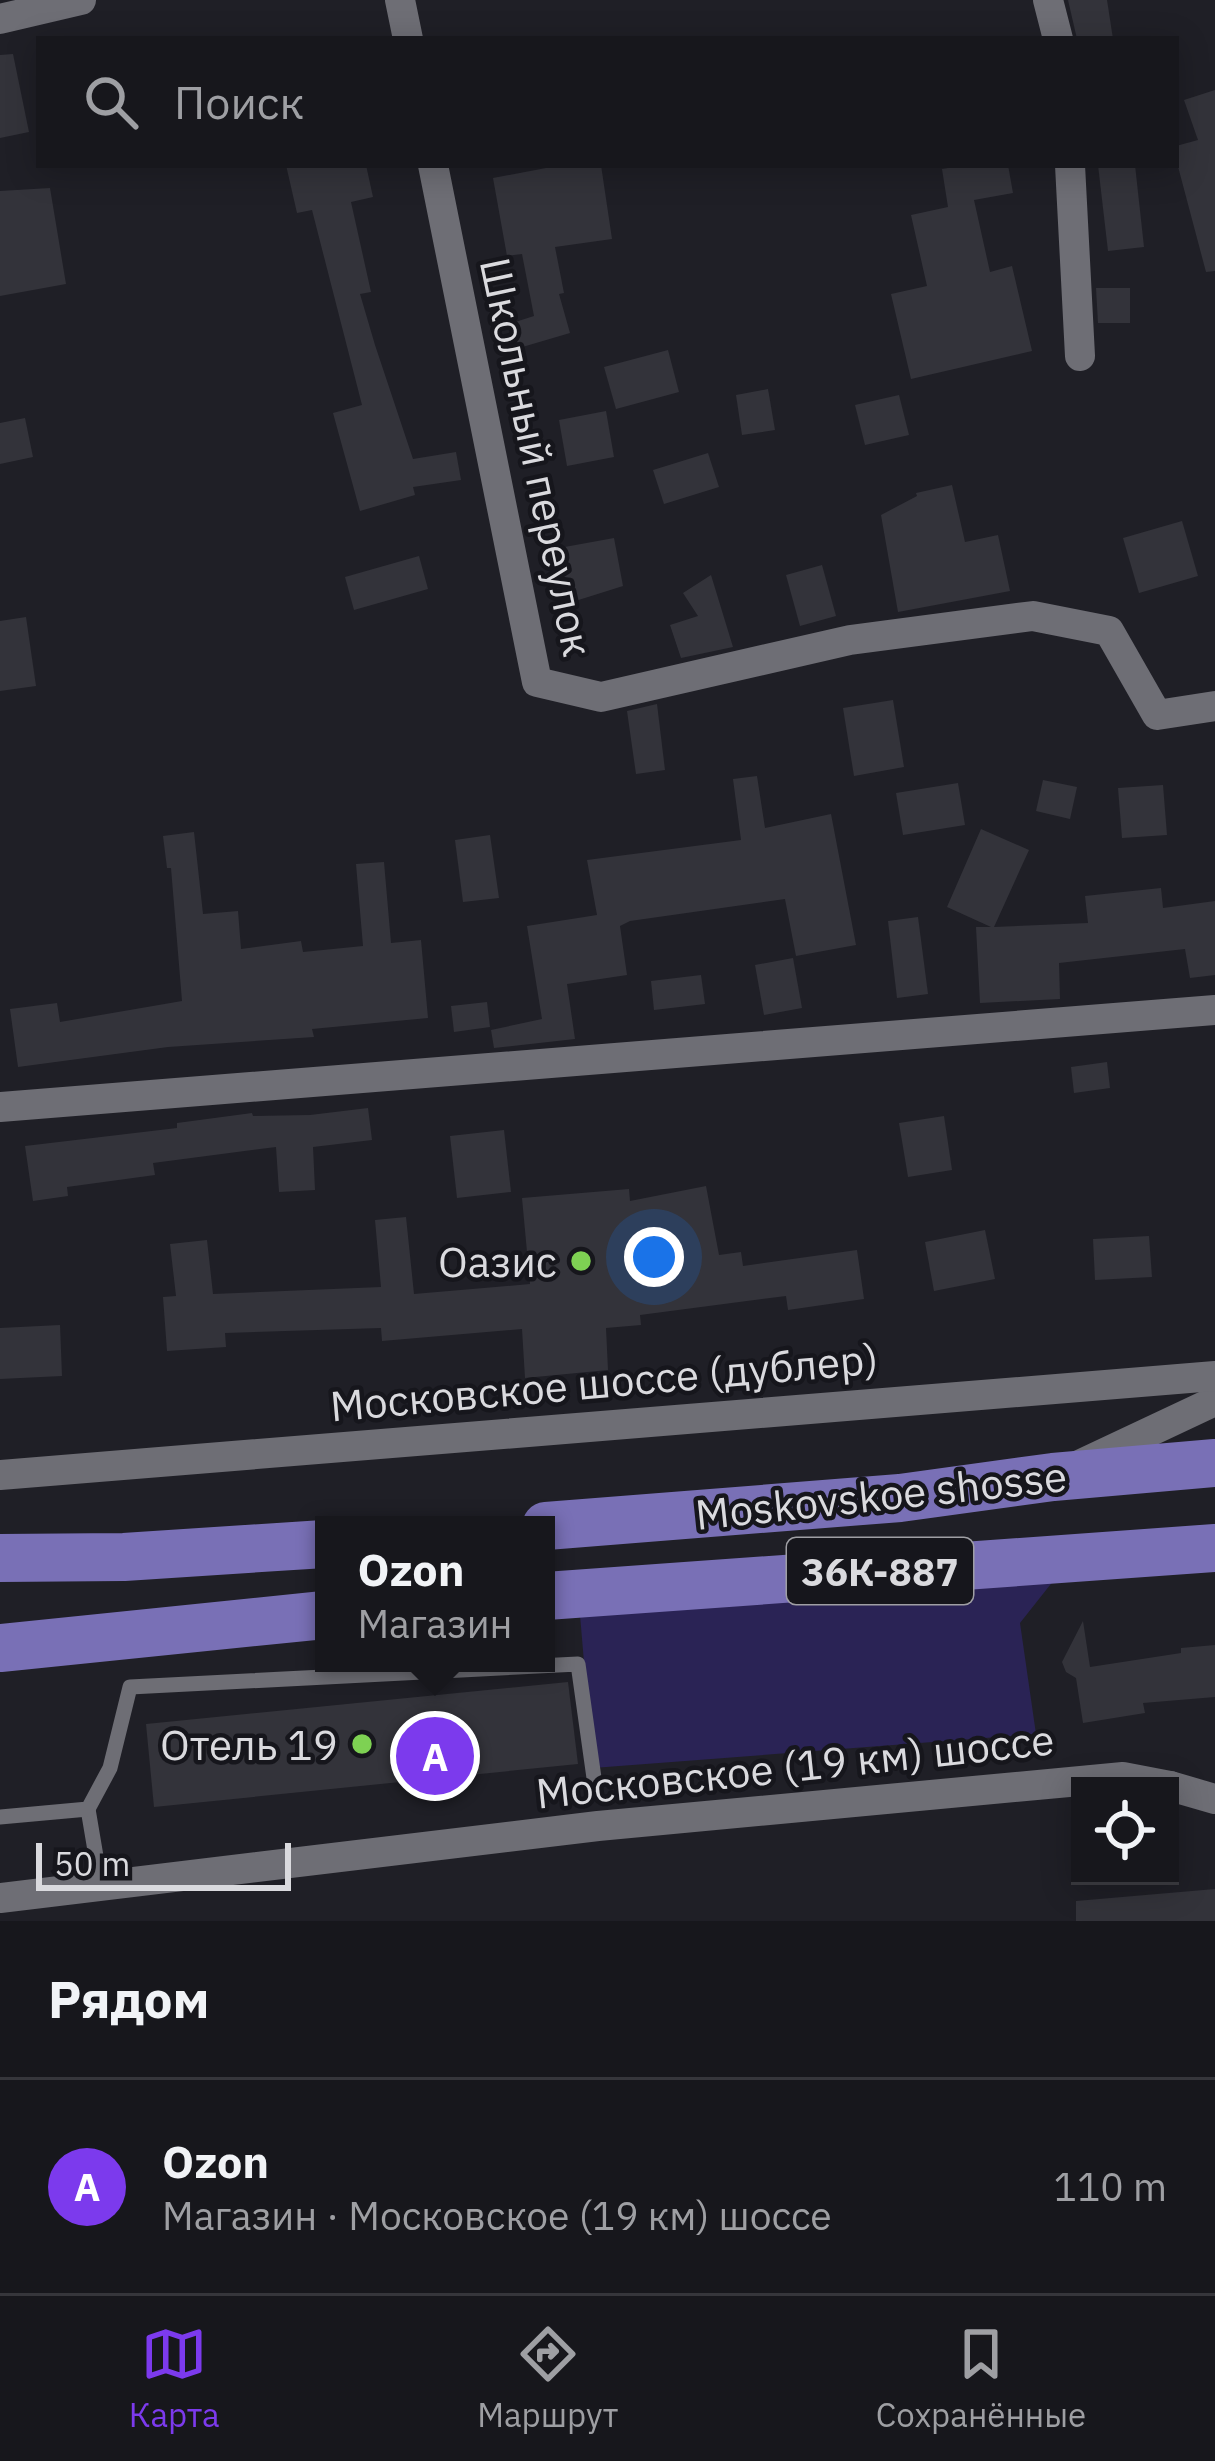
<!DOCTYPE html>
<html lang="ru">
<meta charset="utf-8">
<style>
:root{--surface:#17171c;--page:#242429;--text:#f1f3f6;--muted:#9e9fa3;--line:#36363b;--accent:#7c3aed}
body{margin:0;font-family:"IBM Plex Sans",sans-serif;background:var(--page);color:var(--text)}
.controls{position:absolute;right:36px;bottom:36px;display:grid;overflow:hidden;border-radius:0px;box-shadow:0 6px 30px #0003}
.controls button{width:108px;height:108px;display:grid;place-items:center;padding:0;border:0;border-bottom:3px solid var(--line);background:var(--surface);color:var(--text);font:60px sans-serif}
.scale{position:absolute;left:36px;bottom:30px;width:255px;box-sizing:border-box;padding-left:12px;border:6px solid #dadade;border-top:0;font-size:33px;line-height:42px;white-space:nowrap;color:#dadade;-webkit-text-stroke:9px #16161c;paint-order:stroke}
.you{position:absolute;left:654px;top:1257px;width:42px;height:42px;margin:-30px;border:9px solid #fff;border-radius:50%;background:#1a73e8;box-shadow:0 0 0 18px #1a73e833}
.badge{display:grid;place-items:center;width:78px;height:78px;border-radius:50%;background:var(--accent);color:#fff;font-size:39px;font-weight:700}
.pin{position:absolute;translate:-50% -50%;border:6px solid #fff;box-shadow:0 3px 12px #0006}
.popup{position:absolute;left:315px;top:1516px;width:240px;height:156px;box-sizing:border-box;display:grid;place-content:center;border-radius:0px;background:var(--surface);filter:drop-shadow(0 3px 9px #0005);font-size:39px;white-space:nowrap;color:var(--muted)}
.popup b{font-size:45px;color:var(--text)}
.popup::after{content:'';position:absolute;left:50%;top:100%;margin-left:-24px;border:24px solid transparent;border-top-color:var(--surface)}
.list{margin:0;padding:0;list-style:none}
h2{display:flex;justify-content:space-between;align-items:center;height:156px;margin:0;padding:0 48px;font-size:51px}
h2 small{font-size:39px;font-weight:400;color:var(--muted)}
.list li{display:grid;grid-template-columns:78px 1fr auto;gap:36px;align-items:center;box-sizing:border-box;height:216px;padding:0 48px;border-top:3px solid var(--line)}
.list b{display:block;font-size:45px;white-space:nowrap}
.list p{margin:0;font-size:39px;white-space:nowrap;color:var(--muted)}
.list em{font-size:39px;font-style:normal;color:var(--muted)}
.icon{flex:none;width:66px;height:66px;fill:none;stroke:currentColor;stroke-width:2;stroke-linecap:round;stroke-linejoin:round}
.map{position:relative;flex:none;width:1215px;height:1921px;overflow:hidden}
.search{position:absolute;background:var(--surface);box-shadow:0 6px 30px #0003;left:36px;right:36px;top:36px;height:132px;display:flex;align-items:center;gap:30px;box-sizing:border-box;padding:0 42px;border-radius:0px;color:var(--muted);font-size:45px}
.sheet{height:372px;background:var(--surface)}
nav{display:flex;justify-content:space-around;align-items:center;box-sizing:border-box;height:168px;border-top:3px solid var(--line);background:var(--surface);font-size:33px;color:var(--muted)}
nav a{display:grid;justify-items:center;gap:6px}
nav .on{color:var(--accent)}
.map>svg:first-child{display:block}
.green{fill:#2a2355}
.building{fill:#33333a}
.lines{fill:none;stroke-linecap:round;stroke-linejoin:round}
.lane{stroke:#6e6e75;stroke-width:15}
.street{stroke:#6e6e75;stroke-width:30}
.primary{stroke:#7970b6;stroke-width:48}
.poi-dot{fill:#7ed153;stroke:#16161c;stroke-width:4.5}
.labels{text-anchor:middle;dominant-baseline:central;stroke-width:9;stroke-linejoin:round;paint-order:stroke}
.shield{fill:#16161c;stroke:#9f9fa4;stroke-width:3}
.shield-label{font-size:39px;font-weight:bold;fill:#dadade}
.street-label{font-size:42px;fill:#dadade;stroke:#16161c}
.poi-label{font-size:42px;fill:#dadade;stroke:#16161c;text-anchor:end}
</style>
<div class="map">
<svg width="1215" height="1921" viewBox="0 0 1215 1921">
<rect width="100%" height="100%" fill="#1f1f26"/>
<path class="green" d="M 1054,1580 L 1020,1623 L 1036,1734 L 593,1768 L 580,1615 Z"/>
<g class="building">
<path d="M 1068,0 L 1107,0 L 1113,39 L 1077,39 Z"/>
<path d="M 13,54 L 29,132 L 0,138 L 0,55 Z"/>
<path d="M 1215,90 L 1215,271 L 1206,272 L 1176,159 L 1176,146 L 1198,140 L 1184,100 Z"/>
<path d="M 286,165 L 366,165 L 373,197 L 351,202 L 371,292 L 360,294 L 375,345 L 413,459 L 456,452 L 461,480 L 413,487 L 415,495 L 360,511 L 333,413 L 362,405 L 312,210 L 297,213 Z"/>
<path d="M 546,165 L 601,165 L 612,239 L 555,247 L 564,293 L 559,294 L 570,333 L 519,348 L 512,323 L 534,316 L 522,254 L 507,256 L 493,178 L 546,168 Z"/>
<path d="M 967,165 L 1008,165 L 1013,193 L 974,200 L 990,272 L 1012,266 L 1032,351 L 911,379 L 891,294 L 927,286 L 911,215 L 948,207 L 942,169 Z"/>
<path d="M 1098,165 L 1135,165 L 1144,247 L 1108,251 Z"/>
<path d="M 50,188 L 66,284 L 0,296 L 0,191 Z"/>
<path d="M 1096,288 L 1130,288 L 1130,323 L 1098,323 Z"/>
<path d="M 668,350 L 679,392 L 616,409 L 604,367 Z"/>
<path d="M 768,389 L 775,430 L 742,435 L 736,395 Z"/>
<path d="M 899,395 L 909,435 L 865,445 L 855,405 Z"/>
<path d="M 606,411 L 614,457 L 567,466 L 559,420 Z"/>
<path d="M 25,418 L 33,457 L 0,464 L 0,423 Z"/>
<path d="M 708,453 L 719,487 L 664,504 L 653,470 Z"/>
<path d="M 952,485 L 965,542 L 998,535 L 1010,591 L 898,612 L 881,515 L 917,496 L 916,493 Z"/>
<path d="M 1182,521 L 1198,576 L 1139,593 L 1123,538 Z"/>
<path d="M 614,538 L 623,586 L 569,603 L 559,548 Z"/>
<path d="M 419,556 L 428,589 L 354,610 L 345,577 Z"/>
<path d="M 822,565 L 836,616 L 800,626 L 786,575 Z"/>
<path d="M 711,575 L 733,647 L 681,658 L 670,625 L 698,616 L 683,593 Z"/>
<path d="M 26,617 L 36,686 L 0,691 L 0,621 Z"/>
<path d="M 893,700 L 904,767 L 854,776 L 843,708 Z"/>
<path d="M 657,704 L 665,770 L 636,774 L 627,711 Z"/>
<path d="M 757,776 L 765,828 L 831,814 L 856,945 L 796,956 L 785,899 L 630,921 L 620,926 L 627,975 L 567,984 L 575,1039 L 494,1048 L 491,1030 L 542,1019 L 527,926 L 597,915 L 587,860 L 741,840 L 733,779 Z"/>
<path d="M 1043,780 L 1077,787 L 1070,819 L 1036,811 Z"/>
<path d="M 958,783 L 965,825 L 903,835 L 896,793 Z"/>
<path d="M 1163,785 L 1167,835 L 1122,838 L 1118,788 Z"/>
<path d="M 981,829 L 1029,850 L 994,927 L 1088,923 L 1085,896 L 1161,888 L 1163,908 L 1215,901 L 1215,975 L 1190,978 L 1185,949 L 1059,963 L 1060,999 L 980,1003 L 976,927 L 991,927 L 947,907 Z"/>
<path d="M 194,832 L 203,914 L 238,911 L 241,949 L 301,941 L 303,952 L 363,946 L 356,864 L 384,862 L 391,943 L 421,940 L 428,1018 L 312,1029 L 314,1037 L 168,1047 L 18,1067 L 10,1009 L 57,1003 L 60,1022 L 182,1001 L 171,868 L 167,868 L 163,836 Z"/>
<path d="M 490,835 L 499,898 L 463,902 L 455,840 Z"/>
<path d="M 918,917 L 928,994 L 897,998 L 888,921 Z"/>
<path d="M 793,958 L 802,1008 L 764,1015 L 755,965 Z"/>
<path d="M 701,975 L 705,1004 L 654,1010 L 651,981 Z"/>
<path d="M 487,1002 L 490,1027 L 454,1032 L 451,1006 Z"/>
<path d="M 1107,1062 L 1110,1088 L 1074,1093 L 1071,1067 Z"/>
<path d="M 368,1108 L 372,1140 L 313,1147 L 315,1190 L 279,1192 L 276,1147 L 153,1163 L 155,1175 L 67,1187 L 68,1196 L 33,1201 L 25,1146 L 177,1128 L 177,1123 L 252,1113 L 253,1116 L 310,1115 Z"/>
<path d="M 944,1116 L 952,1170 L 908,1177 L 899,1123 Z"/>
<path d="M 504,1130 L 511,1192 L 457,1198 L 450,1136 Z"/>
<path d="M 706,1186 L 719,1255 L 741,1252 L 743,1266 L 857,1250 L 864,1299 L 788,1310 L 786,1296 L 640,1315 L 641,1325 L 606,1328 L 608,1370 L 525,1378 L 522,1329 L 382,1341 L 381,1328 L 225,1333 L 226,1347 L 167,1351 L 163,1297 L 176,1296 L 170,1244 L 207,1240 L 213,1294 L 381,1287 L 375,1220 L 406,1217 L 414,1294 L 530,1284 L 522,1198 L 629,1189 L 630,1201 Z"/>
<path d="M 985,1230 L 995,1279 L 934,1291 L 925,1242 Z"/>
<path d="M 1149,1236 L 1152,1277 L 1095,1280 L 1093,1239 Z"/>
<path d="M 60,1325 L 62,1376 L 0,1379 L 0,1328 Z"/>
<path d="M 1083,1621 L 1090,1667 L 1181,1653 L 1181,1648 L 1215,1645 L 1215,1697 L 1143,1703 L 1145,1713 L 1083,1723 L 1076,1678 L 1066,1672 L 1062,1662 Z"/>
<path d="M 568,1682 L 578,1764 L 154,1807 L 146,1724 Z"/>
<path d="M 1215,1889 L 1215,1921 L 1076,1921 L 1076,1901 Z"/>
</g>
<g class="lines">
<g class="lane">
<path d="M 88,1809 L 101,1886"/>
<path d="M 0,1817 L 88,1809 L 110,1768 L 130,1687 L 578,1664 L 594,1778"/>
</g>
<g class="street">
<path d="M 400,0 L 408,39"/>
<path d="M 1048,0 L 1058,39"/>
<path d="M 0,19 L 81,0"/>
<path d="M 433,165 L 537,682 L 601,697 L 850,640 L 1033,616 L 1109,631 L 1157,715 L 1215,706"/>
<path d="M 1070,165 L 1080,356"/>
<path d="M 0,1107 L 1215,1010"/>
<path d="M 1079,1465 L 1215,1401"/>
<path d="M 0,1475 L 1215,1376"/>
<path d="M 1170,1786 L 1215,1799"/>
<path d="M 0,1898 L 598,1826 L 1123,1777 L 1170,1786"/>
</g>
<g class="primary">
<path d="M 546,1526 L 900,1498 L 1053,1477 L 1215,1463"/>
<path d="M 0,1558 L 124,1557 L 324,1544"/>
<path d="M 546,1596 L 1215,1548"/>
<path d="M 0,1648 L 324,1615"/>
</g>
</g>
<g class="poi-dot">
<circle cx="581" cy="1261" r="12"/>
<circle cx="362" cy="1744" r="12"/>
</g>
<g class="labels">
<rect class="shield" x="787" y="1538" width="186" height="66" rx="9"/>
<g class="shield-label">
<text x="880" y="1571">36К-887</text>
</g>
<g class="street-label">
<text transform="translate(537 457) rotate(78)">Школьный переулок</text>
<text transform="translate(604 1382) rotate(-5)">Московское шоссе (дублер)</text>
<text transform="translate(881 1495) rotate(-6)">Moskovskoe shosse</text>
<text transform="translate(795 1766) rotate(-6)">Московское (19 км) шоссе</text>
</g>
<g class="poi-label">
<text x="557" y="1261">Оазис</text>
<text x="338" y="1744">Отель 19</text>
</g>
</g>
</svg>
<div class="controls">
<button><svg class="icon" aria-label="locate" viewBox="0 0 24 24"><circle cx="12" cy="12" r="6"/><path d="M12 2v4M12 18v4M2 12h4M18 12h4"/></svg></button>
</div>
<div class="scale">50 m</div>
<div class="you"></div>
<div class="pin badge" style="left:435px;top:1756px">A</div>
<div class="popup"><b>Ozon</b>Магазин</div>
<div class="search"><svg class="icon" aria-label="search" viewBox="0 0 24 24"><circle cx="10" cy="10" r="6"/><path d="M15 15l6 6"/></svg>Поиск</div>
</div>
<section class="sheet">
<h2>Рядом<small></small></h2>
<ul class="list">
<li><span class="badge">A</span><div><b>Ozon</b><p>Магазин · Московское (19 км) шоссе</p></div><em>110 m</em></li>
</ul>
</section>
<nav>
<a class="on"><svg class="icon" aria-label="map" viewBox="0 0 24 24"><path d="M3 6l6-2 6 2 6-2v14l-6 2-6-2-6 2zM9 4v14M15 6v14"/></svg>Карта</a>
<a><svg class="icon" aria-label="directions" viewBox="0 0 24 24"><path d="M12 3l9 9-9 9-9-9zM9 14v-3h6M13 9l2 2-2 2"/></svg>Маршрут</a>
<a><svg class="icon" aria-label="saved" viewBox="0 0 24 24"><path d="M7 4h10v16l-5-4-5 4z"/></svg>Сохранённые</a>
</nav>
